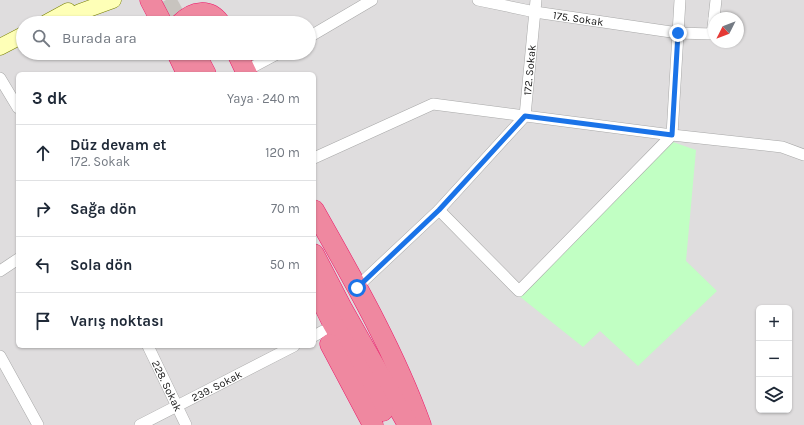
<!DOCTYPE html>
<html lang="tr">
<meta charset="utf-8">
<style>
:root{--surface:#fff;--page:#f2f2f3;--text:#1f2937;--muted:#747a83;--line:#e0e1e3}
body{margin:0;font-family:Karla,sans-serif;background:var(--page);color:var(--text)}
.controls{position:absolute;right:12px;bottom:12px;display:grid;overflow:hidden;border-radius:6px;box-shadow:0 1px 3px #0004}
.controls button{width:36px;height:36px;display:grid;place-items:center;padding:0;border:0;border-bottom:1px solid var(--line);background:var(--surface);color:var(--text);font:20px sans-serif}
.compass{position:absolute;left:708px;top:12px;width:36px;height:36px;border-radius:50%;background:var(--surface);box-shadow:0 1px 3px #0004;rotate:228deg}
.stop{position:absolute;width:12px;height:12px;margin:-9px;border:3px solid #1a73e8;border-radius:50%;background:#fff}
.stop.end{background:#1a73e8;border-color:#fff;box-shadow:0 1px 4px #0008}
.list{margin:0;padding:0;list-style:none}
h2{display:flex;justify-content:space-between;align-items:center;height:52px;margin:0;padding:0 16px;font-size:17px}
h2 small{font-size:13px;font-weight:400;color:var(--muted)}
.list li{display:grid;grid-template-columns:26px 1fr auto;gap:12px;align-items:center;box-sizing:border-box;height:56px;padding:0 16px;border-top:1px solid var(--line)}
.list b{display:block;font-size:15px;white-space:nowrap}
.list p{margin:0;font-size:13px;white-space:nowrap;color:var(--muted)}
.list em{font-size:13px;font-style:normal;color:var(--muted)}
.icon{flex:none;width:22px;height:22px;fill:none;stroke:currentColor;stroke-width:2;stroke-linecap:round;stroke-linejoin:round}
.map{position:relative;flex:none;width:804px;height:425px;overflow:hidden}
.search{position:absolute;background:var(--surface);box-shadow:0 1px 3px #0004;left:16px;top:16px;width:300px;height:44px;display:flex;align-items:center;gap:10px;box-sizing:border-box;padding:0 14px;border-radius:22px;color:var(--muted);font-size:15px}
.panel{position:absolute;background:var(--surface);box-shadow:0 1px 3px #0004;left:16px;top:72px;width:300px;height:276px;border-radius:6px}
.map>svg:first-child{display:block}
.residential{fill:#dfddde;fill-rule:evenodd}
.park{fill:#c1ffc3}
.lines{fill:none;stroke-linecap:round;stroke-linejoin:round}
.highway-tunnel{stroke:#c8c4bf;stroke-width:20;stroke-dasharray:20 10;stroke-linecap:butt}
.street-casing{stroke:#a8a8a8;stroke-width:12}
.secondary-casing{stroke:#777f00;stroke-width:17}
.highway-casing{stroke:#ec1769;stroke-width:21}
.street{stroke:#fff;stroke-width:11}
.secondary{stroke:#feffb7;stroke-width:16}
.highway{stroke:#ef88a0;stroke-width:20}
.route{stroke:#1a73e8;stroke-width:5}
.labels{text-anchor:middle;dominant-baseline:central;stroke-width:3;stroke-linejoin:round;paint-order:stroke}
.street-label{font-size:11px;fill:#212121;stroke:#fff}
</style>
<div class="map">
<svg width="804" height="425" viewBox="0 0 804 425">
<rect width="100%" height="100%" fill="#f2ede6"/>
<path class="residential" d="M 0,0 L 804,0 L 804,425 L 0,425 ZM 714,18 L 738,18 L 738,42 L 714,42 ZM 23,23 L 309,23 L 309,53 L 23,53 ZM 18,74 L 314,74 L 314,346 L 18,346 ZM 759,308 L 789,308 L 789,410 L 759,410 Z"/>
<path class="park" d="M 670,141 L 696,150 L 686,261 L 717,291 L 638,366 L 600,331 L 583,347 L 519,296 Z"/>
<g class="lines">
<path class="highway-tunnel" d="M 166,0 L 179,23"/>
<g class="street-casing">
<g id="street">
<path id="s1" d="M 478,0 L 535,12 L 678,33 L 712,34 L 714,19"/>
<path d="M 714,18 L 716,0"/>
<path d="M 309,37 L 372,0"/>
<path d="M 245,71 L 279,53"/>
<path d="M 0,78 L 18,108"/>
<path d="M 314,158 L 433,104 L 672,135 L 782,147 L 804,155"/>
<path d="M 439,210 L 519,291 L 672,135 L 680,0"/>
<path d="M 0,271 L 18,259"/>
<path id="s2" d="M 357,287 L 439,210 L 525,116 L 536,0"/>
<path d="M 314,336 L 323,331"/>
<path id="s3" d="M 148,346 L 186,425"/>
<path d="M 0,356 L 38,425"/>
<path id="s4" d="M 140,425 L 294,346"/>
</g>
</g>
<g class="secondary-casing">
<g id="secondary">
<path d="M 46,23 L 68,11"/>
<path d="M 60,23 L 80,12 L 113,0"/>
<path d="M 0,47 L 23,35"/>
</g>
</g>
<g class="highway-casing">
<g id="highway">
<path d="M 150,0 L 162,23"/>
<path d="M 181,23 C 193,11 209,8 220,23"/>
<path d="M 177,53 L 187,74"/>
<path d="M 195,53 L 206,74"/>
<path d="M 237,53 L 247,74"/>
<path d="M 314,210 C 353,279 394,350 421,425"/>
<path d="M 314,254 L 343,310 L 408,425"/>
<path d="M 314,285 L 333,324 L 383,411"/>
<path d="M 330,344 L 373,425"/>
</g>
</g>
<use href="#street" class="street"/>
<use href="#secondary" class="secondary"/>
<use href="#highway" class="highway"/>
</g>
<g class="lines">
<path class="route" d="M 357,288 L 439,210 L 525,116 L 672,135 L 678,33"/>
</g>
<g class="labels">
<g class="street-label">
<text stroke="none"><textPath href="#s1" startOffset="102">175. Sokak</textPath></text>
<text stroke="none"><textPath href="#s2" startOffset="286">172. Sokak</textPath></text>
<text stroke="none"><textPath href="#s4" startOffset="86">239. Sokak</textPath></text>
<text stroke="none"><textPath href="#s3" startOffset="44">228. Sokak</textPath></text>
</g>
</g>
</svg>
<div class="controls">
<button>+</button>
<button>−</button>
<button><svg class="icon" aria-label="layers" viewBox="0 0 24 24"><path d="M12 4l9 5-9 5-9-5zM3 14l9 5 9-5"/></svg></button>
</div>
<svg class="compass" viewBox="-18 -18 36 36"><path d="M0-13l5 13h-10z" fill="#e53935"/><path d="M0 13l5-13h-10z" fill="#747a83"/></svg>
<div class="stop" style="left:357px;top:288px"></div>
<div class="stop end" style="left:678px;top:33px"></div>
<div class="search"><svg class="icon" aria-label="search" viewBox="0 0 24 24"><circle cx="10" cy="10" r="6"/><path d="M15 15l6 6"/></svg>Burada ara</div>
<section class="panel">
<h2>3 dk<small>Yaya · 240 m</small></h2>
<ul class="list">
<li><svg class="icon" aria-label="ahead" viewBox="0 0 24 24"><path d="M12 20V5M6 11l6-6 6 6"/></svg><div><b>Düz devam et</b><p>172. Sokak</p></div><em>120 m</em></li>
<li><svg class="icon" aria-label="right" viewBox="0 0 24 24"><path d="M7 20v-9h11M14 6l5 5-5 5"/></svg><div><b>Sağa dön</b></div><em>70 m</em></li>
<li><svg class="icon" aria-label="left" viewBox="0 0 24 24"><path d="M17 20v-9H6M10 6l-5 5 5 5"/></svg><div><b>Sola dön</b></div><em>50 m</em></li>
<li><svg class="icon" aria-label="arrive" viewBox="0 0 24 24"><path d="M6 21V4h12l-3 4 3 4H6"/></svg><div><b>Varış noktası</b></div></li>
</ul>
</section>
</div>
